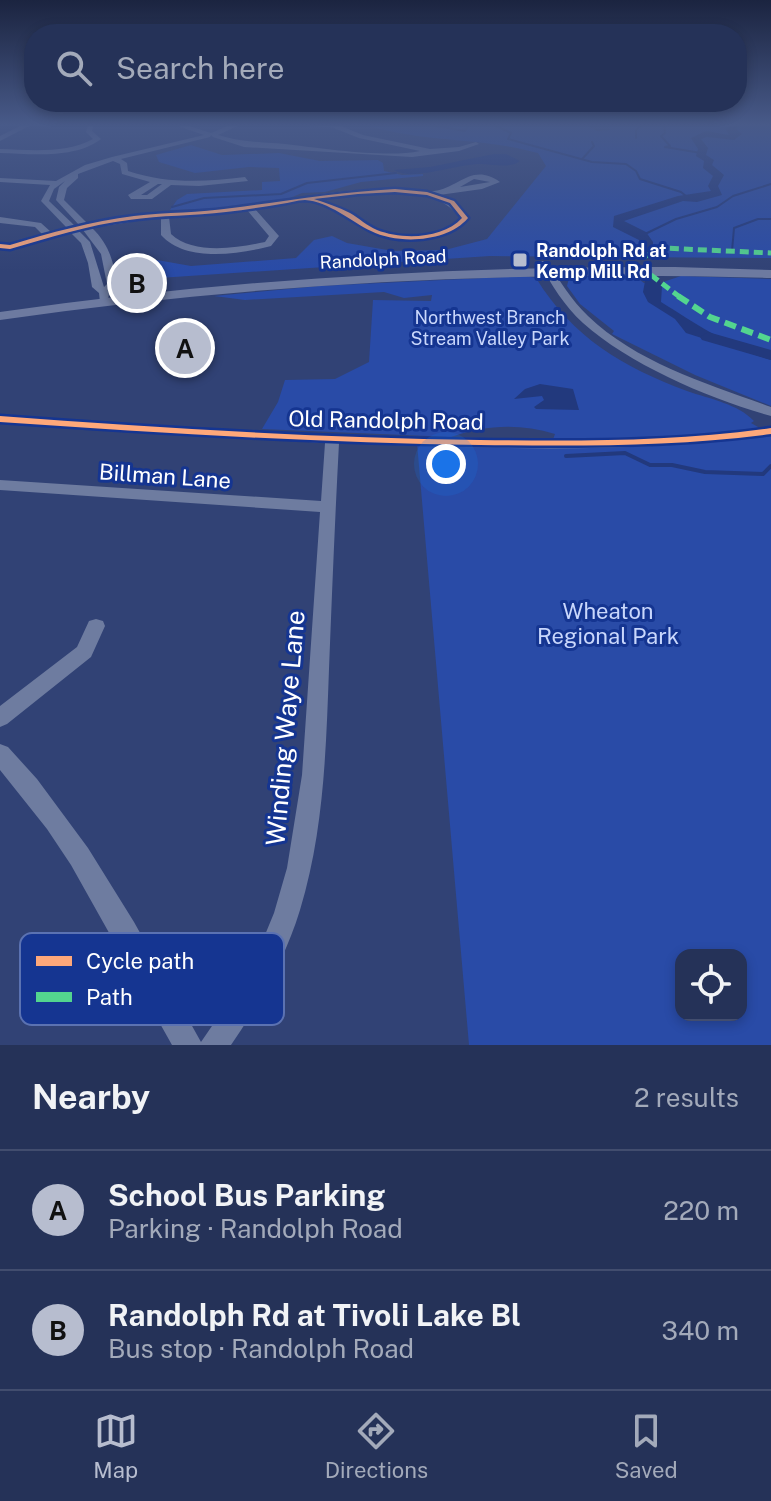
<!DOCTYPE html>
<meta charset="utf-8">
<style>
:root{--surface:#253258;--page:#2d3a5e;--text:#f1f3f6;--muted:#a3aaba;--line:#424d6e;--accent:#b7bdcf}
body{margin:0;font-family:"Public Sans",sans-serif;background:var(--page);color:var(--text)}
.controls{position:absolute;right:24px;bottom:24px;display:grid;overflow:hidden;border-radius:16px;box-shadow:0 4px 12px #0003}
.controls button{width:72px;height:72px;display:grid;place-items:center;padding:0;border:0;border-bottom:2px solid var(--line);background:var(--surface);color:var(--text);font:40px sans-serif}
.you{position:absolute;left:446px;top:464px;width:28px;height:28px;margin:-20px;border:6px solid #fff;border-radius:50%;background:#1a73e8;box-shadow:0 0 0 12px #1a73e833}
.badge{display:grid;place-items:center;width:52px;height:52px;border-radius:50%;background:var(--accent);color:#111;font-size:26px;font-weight:700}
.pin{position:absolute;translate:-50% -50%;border:4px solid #fff;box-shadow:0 2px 8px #0006}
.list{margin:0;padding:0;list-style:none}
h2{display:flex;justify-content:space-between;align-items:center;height:104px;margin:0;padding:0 32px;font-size:34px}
h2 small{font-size:26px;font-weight:400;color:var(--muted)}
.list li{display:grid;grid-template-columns:52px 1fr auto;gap:24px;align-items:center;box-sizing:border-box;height:120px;padding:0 32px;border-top:2px solid var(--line)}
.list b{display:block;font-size:30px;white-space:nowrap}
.list p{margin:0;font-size:26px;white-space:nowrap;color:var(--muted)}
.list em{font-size:26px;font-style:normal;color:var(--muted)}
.icon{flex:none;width:44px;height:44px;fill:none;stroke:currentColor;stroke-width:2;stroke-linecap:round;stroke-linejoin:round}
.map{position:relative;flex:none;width:771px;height:1045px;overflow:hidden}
.search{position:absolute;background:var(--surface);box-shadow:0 4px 12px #0003;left:24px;right:24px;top:24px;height:88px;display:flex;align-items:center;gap:20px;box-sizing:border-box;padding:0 28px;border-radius:32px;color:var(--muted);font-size:30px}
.sheet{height:344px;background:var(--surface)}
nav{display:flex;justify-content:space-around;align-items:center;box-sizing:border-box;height:112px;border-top:2px solid var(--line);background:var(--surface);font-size:22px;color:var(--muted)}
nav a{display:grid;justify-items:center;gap:4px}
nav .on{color:var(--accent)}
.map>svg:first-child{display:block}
.green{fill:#294ba7;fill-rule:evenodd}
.water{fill:#22397d}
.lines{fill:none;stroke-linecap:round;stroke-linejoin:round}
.stream-far1{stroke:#22397d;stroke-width:2}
.stream{stroke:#22397d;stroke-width:4}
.river{fill:#22397d;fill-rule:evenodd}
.minor{fill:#6e7ca0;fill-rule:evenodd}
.major{fill:#6d7aa0;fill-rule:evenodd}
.quiet-far1{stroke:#53d58f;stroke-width:5;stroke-dasharray:9 5;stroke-linecap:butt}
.quiet{stroke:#53d58f;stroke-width:6;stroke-dasharray:12 6;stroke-linecap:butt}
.cycleway-casing{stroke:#153591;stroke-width:5}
.cycleway{fill:#fea87a;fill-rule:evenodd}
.poi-dot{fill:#b7bdcf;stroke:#153591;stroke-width:3}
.labels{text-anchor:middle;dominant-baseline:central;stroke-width:6;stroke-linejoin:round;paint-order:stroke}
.far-poi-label{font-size:18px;font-weight:bold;fill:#fff;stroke:#153591;text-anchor:start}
.far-street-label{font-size:18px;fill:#fff;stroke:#153591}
.far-park-label{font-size:18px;fill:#c9d7fc;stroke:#153591}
.street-label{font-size:22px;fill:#fff;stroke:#153591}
.park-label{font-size:22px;fill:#c9d7fc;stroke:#153591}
.near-street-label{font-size:26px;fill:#fff;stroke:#153591}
.key{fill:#153591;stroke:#5b72b2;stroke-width:2}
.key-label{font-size:22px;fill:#fff}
</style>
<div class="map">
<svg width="771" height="1045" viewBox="0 0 771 1045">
<rect width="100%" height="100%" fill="#314275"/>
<g class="green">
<path d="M 363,124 L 584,124 L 597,131 L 610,130 L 610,124 L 771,124 L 771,258 L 490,256 L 159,278 L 140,257 L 191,266 L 296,258 L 314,240 L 332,236 L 347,243 L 393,251 L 445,250 L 487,239 L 546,166 L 538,153 C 481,137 420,143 363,124 Z"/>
<path d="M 191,145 L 222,155 L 279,153 L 320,161 L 378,160 L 383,163 L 384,171 L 402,175 L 423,174 L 423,176 L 361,182 L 325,192 L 302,193 L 285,200 L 231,208 L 170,210 L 177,200 L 187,194 L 262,190 L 262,182 L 280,181 L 279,168 L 249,167 L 195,173 L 159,162 L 156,155 Z"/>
<path d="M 526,276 L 536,278 C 573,338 623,367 687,391 C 710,399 738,404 754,421 L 751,423 L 758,427 L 754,433 L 771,434 L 771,1045 L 469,1045 L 417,443 L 552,442 L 555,434 C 519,423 485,425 451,437 L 262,429 L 278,402 L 285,380 L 335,379 L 369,362 L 373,300 L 431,301 L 432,295 L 404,298 L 384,292 L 245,300 L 214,296 L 319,286 ZM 681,955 L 741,955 L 741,1015 L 681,1015 Z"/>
<path d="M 592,276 L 636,277 L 644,283 L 661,286 L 663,282 L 681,276 L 771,279 L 771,406 L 695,375 L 612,334 L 614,331 L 580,304 L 567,286 L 569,278 Z"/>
</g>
<g class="water">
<path d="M 494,154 L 506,154 L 520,161 C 511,168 495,165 483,164 C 458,163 412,182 394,170 L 430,167 Z"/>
<path d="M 646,276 L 659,279 L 662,286 L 661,302 C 697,324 729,348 771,356 L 771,360 L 686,333 L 675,319 L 648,302 L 643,292 Z"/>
<path d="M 540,384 L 573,389 L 579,410 L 536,409 L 534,407 L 544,400 L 542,396 L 514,399 L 525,389 Z"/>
</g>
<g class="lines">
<g class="stream-far1">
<path d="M 425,124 L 465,131 L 469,124"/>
<path d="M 492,124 L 511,133 L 508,139 L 592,162 L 626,164 L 636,171 L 640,179 L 681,192 L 686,196 L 682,198"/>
<path d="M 664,124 L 665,133 L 661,136 L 670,146 L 665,147 L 701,153"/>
<path d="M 636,138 L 636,130 L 643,124"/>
<path d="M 583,158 L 594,146 L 592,142"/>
<path d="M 172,207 L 204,198 L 281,194 L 307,183 L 396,173"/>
<path d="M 643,235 L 676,219 L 717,207 L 733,196 L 771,184"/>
<path d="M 732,251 L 734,228 L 758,219 L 771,219"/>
</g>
<path class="stream" d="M 566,456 L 625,453 L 650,465 L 672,465 L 705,472 L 763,474 L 771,466"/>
<g class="river">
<path d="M 730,124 L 739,124 L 736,129 L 742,134 L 734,140 L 707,137 L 701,139 L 708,148 L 706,155 L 714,160 L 712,165 L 724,175 L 718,186 L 722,195 L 697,202 L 683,201 L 624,221 L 646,232 L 653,242 L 653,250 L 645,255 L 635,255 L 633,252 L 641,246 L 639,240 L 613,227 L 614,216 L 678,196 L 711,191 L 708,186 L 713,176 L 703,168 L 704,161 L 696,156 L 698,149 L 691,138 L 706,131 L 729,135 L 726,129 Z"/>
<path d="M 708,332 L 771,350 L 771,360 L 702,340 L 700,337 Z"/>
</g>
<g class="minor">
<path d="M 24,124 L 33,124 L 0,141 L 0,136 Z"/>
<path d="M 88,124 L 94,124 L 92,131 L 101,139 C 75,159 32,154 0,153 L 0,149 C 29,150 67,154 93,139 L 86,132 Z"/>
<path d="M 172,124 L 183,124 L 211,133 L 232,124 L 242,124 L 218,135 C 248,144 264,141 293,145 C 327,149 388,158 420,151 L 359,138 L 331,127 L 252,124 L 336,124 L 363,135 L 430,149 L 459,147 L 476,142 L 479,144 L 459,151 L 412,157 L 244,147 L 213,137 L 211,135 L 210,137 L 121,159 L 127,163 L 128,171 C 167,184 205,182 245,177 L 248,181 L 199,186 L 171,185 L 152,199 L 131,199 L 128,195 L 150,182 L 122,174 L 120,164 L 113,161 L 78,174 L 78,178 L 67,188 L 64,200 L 87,223 C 131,213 176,213 221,209 C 267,204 313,193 360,190 C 372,189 385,188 397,188 C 409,189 422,193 434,191 C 459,188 472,162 500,182 L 482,189 L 439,195 L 455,200 L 469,218 C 448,244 400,246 371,233 C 350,223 333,207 310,202 C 294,199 271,207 255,209 L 279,236 L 271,246 C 239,254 186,263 161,235 L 161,217 L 92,228 C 109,244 114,262 117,285 L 109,293 L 108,302 L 100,302 L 99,293 L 92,287 L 88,263 L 81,243 L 71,233 L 10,250 L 0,249 L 0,243 L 10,244 L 43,235 L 35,227 L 0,223 L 0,217 L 41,223 L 51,232 L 67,228 L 41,201 L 50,185 L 0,182 L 0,178 L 56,181 L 85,165 L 112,157 L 204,135 ZM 474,179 L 490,182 L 460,187 ZM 65,181 L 59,187 L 56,200 L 79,225 L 75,226 L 49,201 L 54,189 ZM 158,184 L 162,184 L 147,195 L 141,195 ZM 395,193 C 423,195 442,195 460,218 C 443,238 405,239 381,230 C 371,227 363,219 354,214 C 342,208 330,203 318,199 ZM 247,210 L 269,236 L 265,242 C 237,248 193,255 171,234 L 169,217 ZM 83,230 L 101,254 L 107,284 L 104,287 L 90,242 L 79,231 Z"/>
<path d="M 541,261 L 547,261 C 560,281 571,300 588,316 C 637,363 708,384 771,407 L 771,416 C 710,399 630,365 583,323 C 564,306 552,285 539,263 Z"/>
<path d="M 0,415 C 160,427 320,436 480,438 C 577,440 674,440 771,427 L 771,435 C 629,455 482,448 339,443 C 335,518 332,593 329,669 C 326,750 324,831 300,910 C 285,959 260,1003 231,1045 L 172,1045 L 71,865 L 47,829 L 0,770 L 0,744 L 8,747 L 37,779 L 88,848 L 134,922 L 201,1042 L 236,991 L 260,947 L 274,913 L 287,868 L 302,775 L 320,512 L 0,490 L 0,480 L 321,501 L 325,443 L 0,423 Z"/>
<path d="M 96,619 L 103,621 L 105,626 L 91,657 L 7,724 L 0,727 L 0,706 L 77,647 L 89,621 Z"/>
</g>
<path class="major" d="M 675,267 L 771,270 L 771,278 C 512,270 257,283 0,320 L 0,312 C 224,280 448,266 675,267 Z"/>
<g class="quiet-far1">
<path d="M 644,257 L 662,248 L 771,253"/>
<path d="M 651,275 L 681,298"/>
</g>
<path class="quiet" d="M 678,296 L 710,317 L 771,340"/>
<g class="cycleway-casing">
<g id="cycleway">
<path d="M 395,189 L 427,192 L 454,201 L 468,218 C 448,242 399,245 371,231 C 352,222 328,201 305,200 C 297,200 289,203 281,204 C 263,207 245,210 226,212 C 194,216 161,215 129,220 C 88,225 49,238 10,249 L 0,248 L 0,244 L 10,245 C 50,233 92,221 134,216 C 167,212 199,213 232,208 C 286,201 340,192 395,189 ZM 395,192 L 427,195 L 450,203 L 462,218 C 443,239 402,240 377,230 C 367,226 359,218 350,213 C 338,207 326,203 314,199 L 358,194 Z"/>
<path d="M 0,416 C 160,428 320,438 480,440 C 577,441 674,442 771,428 L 771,434 C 674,447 577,446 480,445 C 320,443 160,433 0,422 Z"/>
</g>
</g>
<use href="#cycleway" class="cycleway"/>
</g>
<linearGradient id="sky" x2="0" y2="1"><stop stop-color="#1b2440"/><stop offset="0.46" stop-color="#485a89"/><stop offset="1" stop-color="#485a89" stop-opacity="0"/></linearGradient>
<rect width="771" height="271" fill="url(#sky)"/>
<rect class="poi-dot" x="512" y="252" width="16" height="16" rx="4"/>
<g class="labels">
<g class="far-poi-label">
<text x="536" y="250">Randolph Rd at<tspan x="536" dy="21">Kemp Mill Rd</tspan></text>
</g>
<g class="far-street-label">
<text transform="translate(383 259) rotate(-3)">Randolph Road</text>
</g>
<g class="far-park-label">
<text x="490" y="317">Northwest Branch<tspan x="490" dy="21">Stream Valley Park</tspan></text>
</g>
<g class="street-label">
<text transform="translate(386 420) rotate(1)">Old Randolph Road</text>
<text transform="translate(165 476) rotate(4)">Billman Lane</text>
</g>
<g class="park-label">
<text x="608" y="611">Wheaton<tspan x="608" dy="25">Regional Park</tspan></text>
</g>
<g class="near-street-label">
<text transform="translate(285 728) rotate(-85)">Winding Waye Lane</text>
</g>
</g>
<rect x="20" y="933" width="264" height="92" rx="12" class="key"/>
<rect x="36" y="956" width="36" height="10" fill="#fea87a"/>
<rect x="36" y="992" width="36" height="10" fill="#53d58f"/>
<g class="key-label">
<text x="86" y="969">Cycle path</text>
<text x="86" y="1005">Path</text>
</g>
</svg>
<div class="controls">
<button><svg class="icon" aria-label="locate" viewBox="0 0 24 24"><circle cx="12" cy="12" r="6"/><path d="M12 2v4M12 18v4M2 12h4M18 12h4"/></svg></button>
</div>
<div class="you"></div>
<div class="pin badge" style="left:185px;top:348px">A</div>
<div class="pin badge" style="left:137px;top:283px">B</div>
<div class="search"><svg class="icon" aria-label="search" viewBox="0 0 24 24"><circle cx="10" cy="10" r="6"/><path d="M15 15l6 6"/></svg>Search here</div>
</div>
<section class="sheet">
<h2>Nearby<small>2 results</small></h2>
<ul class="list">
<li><span class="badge">A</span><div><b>School Bus Parking</b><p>Parking · Randolph Road</p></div><em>220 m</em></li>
<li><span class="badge">B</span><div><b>Randolph Rd at Tivoli Lake Bl</b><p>Bus stop · Randolph Road</p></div><em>340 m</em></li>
</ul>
</section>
<nav>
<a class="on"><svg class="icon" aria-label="map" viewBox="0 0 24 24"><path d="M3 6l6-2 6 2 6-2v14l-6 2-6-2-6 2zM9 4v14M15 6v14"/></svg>Map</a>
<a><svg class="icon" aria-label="directions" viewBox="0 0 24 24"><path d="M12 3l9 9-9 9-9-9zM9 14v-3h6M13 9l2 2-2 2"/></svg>Directions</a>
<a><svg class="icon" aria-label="saved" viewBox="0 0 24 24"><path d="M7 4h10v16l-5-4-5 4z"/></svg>Saved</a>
</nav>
